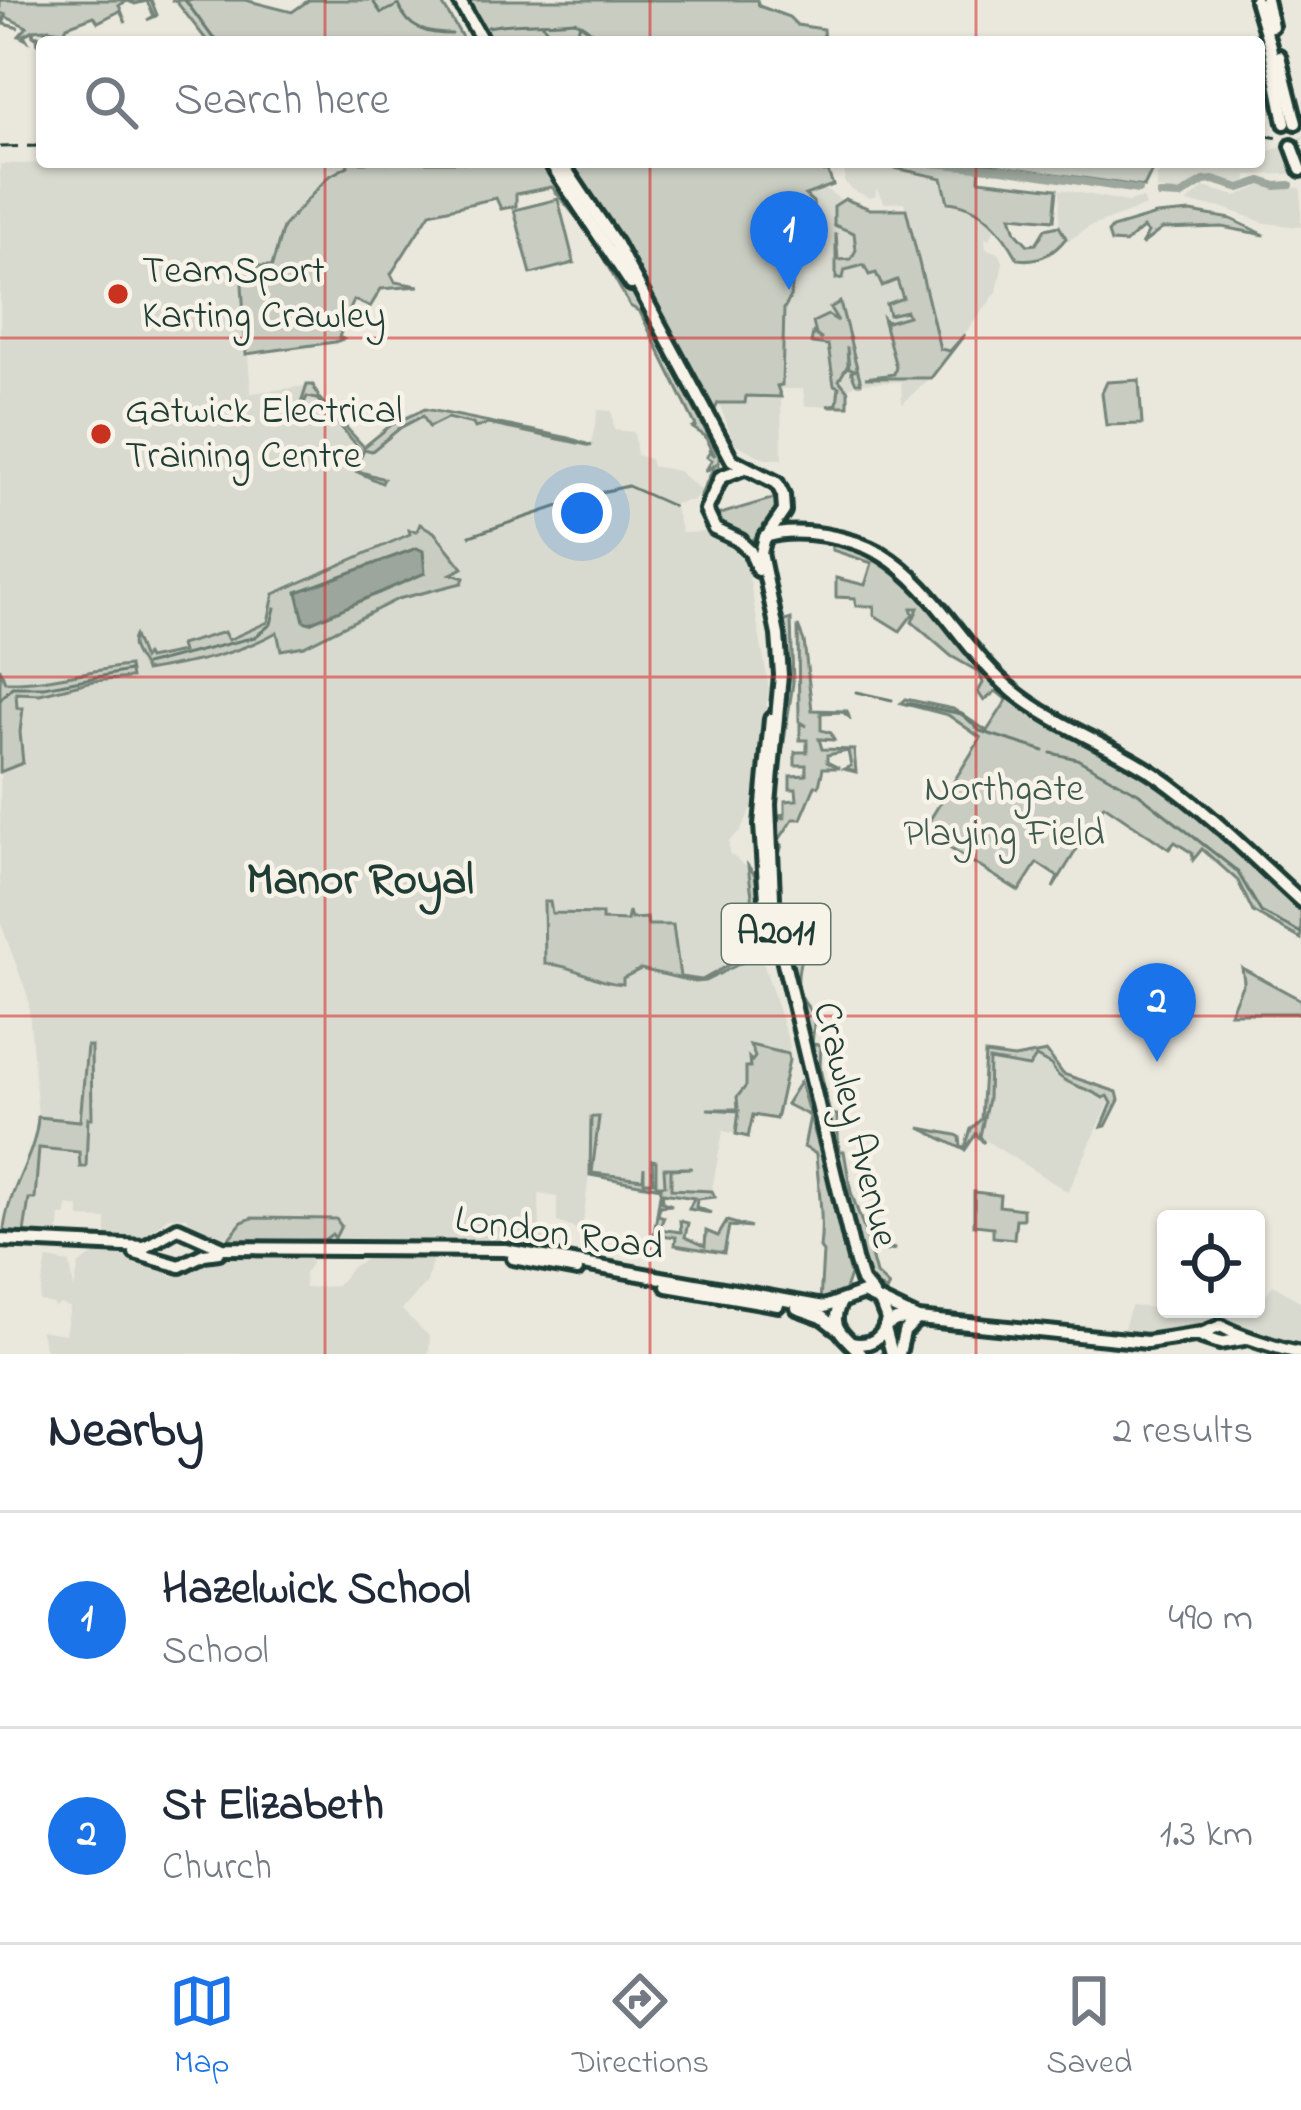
<!DOCTYPE html>
<style>
:root{--surface:#fff;--page:#f2f2f3;--text:#1f2937;--muted:#747a83;--line:#e0e1e3;--accent:#1a73e8}
body{margin:0;font-family:"Indie Flower",sans-serif;background:var(--page);color:var(--text)}
.controls{position:absolute;right:36px;bottom:36px;display:grid;overflow:hidden;border-radius:12px;box-shadow:0 3px 9px #0004}
.controls button{width:108px;height:108px;display:grid;place-items:center;padding:0;border:0;border-bottom:3px solid var(--line);background:var(--surface);color:var(--text);font:60px sans-serif}
.you{position:absolute;left:582px;top:513px;width:42px;height:42px;margin:-30px;border:9px solid #fff;border-radius:50%;background:#1a73e8;box-shadow:0 0 0 18px #1a73e833}
.badge{display:grid;place-items:center;width:78px;height:78px;border-radius:50%;background:var(--accent);color:#fff;font-size:39px;font-weight:700}
.pin{position:absolute;translate:-50% -99px;filter:drop-shadow(0 3px 6px #0008)}
.pin::after{content:'';position:absolute;top:63px;width:42px;height:36px;background:inherit;clip-path:polygon(0 0,100% 0,50% 100%)}
.list{margin:0;padding:0;list-style:none}
h2{display:flex;justify-content:space-between;align-items:center;height:156px;margin:0;padding:0 48px;font-size:51px}
h2 small{font-size:39px;font-weight:400;color:var(--muted)}
.list li{display:grid;grid-template-columns:78px 1fr auto;gap:36px;align-items:center;box-sizing:border-box;height:216px;padding:0 48px;border-top:3px solid var(--line)}
.list b{display:block;font-size:45px;white-space:nowrap}
.list p{margin:0;font-size:39px;white-space:nowrap;color:var(--muted)}
.list em{font-size:39px;font-style:normal;color:var(--muted)}
.icon{flex:none;width:66px;height:66px;fill:none;stroke:currentColor;stroke-width:2;stroke-linecap:round;stroke-linejoin:round}
.map{position:relative;flex:none;width:1301px;height:1354px;overflow:hidden}
.search{position:absolute;background:var(--surface);box-shadow:0 3px 9px #0004;left:36px;right:36px;top:36px;height:132px;display:flex;align-items:center;gap:30px;box-sizing:border-box;padding:0 42px;border-radius:12px;color:var(--muted);font-size:45px}
.sheet{height:588px;background:var(--surface)}
nav{display:flex;justify-content:space-around;align-items:center;box-sizing:border-box;height:168px;border-top:3px solid var(--line);background:var(--surface);font-size:33px;color:var(--muted)}
nav a{display:grid;justify-items:center;gap:6px}
nav .on{color:var(--accent)}
.map>svg:first-child{display:block}
.built{fill:#d9dacf}
.green{fill:#c8ccc1;stroke:#74847a;stroke-width:3}
.water{fill:#9ca69c;stroke:#6a7c72;stroke-width:3}
.lines{fill:none;stroke-linecap:round;stroke-linejoin:round}
.stream{stroke:#6a7c72;stroke-width:3}
.river{stroke:#9ca69c;stroke-width:8}
.major-tunnel{stroke:#c1c6bb;stroke-width:10;stroke-dasharray:10 5;stroke-linecap:butt}
.major-casing{stroke:#1f3d34;stroke-width:20}
.major{stroke:#f7f3e8;stroke-width:10}
.rail{stroke:#1f3d34;stroke-width:3;stroke-dasharray:18 9;stroke-linecap:butt}
.grid{fill:none;stroke:#d62828;stroke-width:3;stroke-opacity:0.55}
.poi-dot{fill:#c8321e;stroke:#f7f3e8;stroke-width:4.5}
.labels{text-anchor:middle;dominant-baseline:central;stroke-width:9;stroke-linejoin:round;paint-order:stroke}
.shield{fill:#f7f3e8;stroke:#60746a;stroke-width:3}
.shield-label{font-size:36px;font-weight:bold;fill:#1f3d34}
.poi-label{font-size:39px;fill:#1f3d34;stroke:#f7f3e8;text-anchor:start}
.park-label{font-size:39px;fill:#415a50;stroke:#f7f3e8}
.street-label{font-size:39px;fill:#1f3d34;stroke:#f7f3e8}
.quarter-label{font-size:45px;font-weight:bold;fill:#1f3d34;stroke:#f7f3e8}
</style>
<div class="map">
<svg width="1301" height="1354" viewBox="0 0 1301 1354">
<rect width="100%" height="100%" fill="#eae8dd"/>
<filter id="ink" filterUnits="userSpaceOnUse"><feTurbulence type="fractalNoise" baseFrequency=".00833" numOctaves="2"/><feDisplacementMap in="SourceGraphic" scale="24" xChannelSelector="R" yChannelSelector="G"/><feConvolveMatrix kernelMatrix="1 2 1 2 8 2 1 2 1" color-interpolation-filters="sRGB"/></filter>
<g filter="url(#ink)">
<g class="built">
<path d="M 1286,146 L 1293,174 L 1247,175 L 1247,181 L 1236,186 L 1222,180 L 1198,179 L 1191,189 L 1178,192 L 1157,189 L 1157,176 L 1174,162 L 1259,162 L 1259,154 Z"/>
<path d="M 169,162 L 170,165 L 189,162 L 347,162 L 349,165 L 328,177 L 283,227 L 272,266 L 241,267 L 251,393 L 313,385 L 319,398 L 364,447 L 391,425 L 425,409 L 591,444 L 598,410 L 612,411 L 614,430 L 634,432 L 637,455 L 650,459 L 652,466 L 678,471 L 701,490 L 694,500 L 674,504 L 682,533 L 709,532 L 741,550 L 746,559 L 769,688 L 752,808 L 740,831 L 729,841 L 729,853 L 753,872 L 762,959 L 790,1046 L 774,1119 L 753,1115 L 748,1137 L 723,1131 L 711,1195 L 589,1175 L 582,1231 L 557,1222 L 557,1197 L 539,1194 L 540,1228 L 552,1251 L 561,1255 L 220,1248 L 193,1234 L 187,1217 L 168,1217 L 143,1240 L 106,1242 L 106,1219 L 79,1218 L 79,1207 L 67,1205 L 66,1216 L 60,1216 L 57,1243 L 23,1239 L 29,1198 L 35,1198 L 39,1148 L 80,1152 L 87,1123 L 38,1117 L 28,997 L 0,921 L 0,772 L 23,763 L 19,732 L 0,668 L 0,164 Z"/>
<path d="M 846,162 L 880,164 L 942,179 L 948,202 L 972,206 L 996,226 L 990,239 L 985,238 L 986,248 L 1000,254 L 1003,262 L 997,292 L 933,375 L 902,404 L 901,382 L 856,383 L 848,389 L 848,406 L 805,406 L 803,389 L 781,389 L 782,459 L 765,459 L 734,443 L 719,403 L 744,403 L 634,197 L 824,178 L 824,188 L 844,202 L 873,212 L 906,211 L 904,202 L 885,203 L 876,189 L 876,196 L 870,198 L 851,189 L 844,181 Z"/>
<path d="M 1261,186 L 1301,188 L 1301,227 L 1265,223 L 1224,208 L 1186,203 L 1204,187 L 1236,196 Z"/>
<path d="M 1060,189 L 1128,202 L 1143,198 L 1146,206 L 1089,227 L 1068,241 L 1059,229 Z"/>
<path d="M 1036,1057 L 1051,1065 L 1055,1075 L 1114,1093 L 1068,1192 L 980,1137 L 988,1099 L 989,1060 Z"/>
<path d="M 210,1252 L 311,1253 L 311,1264 L 304,1273 L 305,1288 L 336,1286 L 353,1266 L 367,1259 L 433,1258 L 427,1282 L 402,1310 L 430,1337 L 429,1354 L 47,1354 L 40,1330 L 65,1334 L 70,1307 L 59,1304 L 54,1308 L 54,1304 L 39,1301 L 47,1259 L 70,1263 L 74,1290 L 79,1264 L 96,1253 L 132,1253 L 132,1262 L 152,1261 L 171,1276 L 187,1273 Z"/>
<path d="M 1273,1285 L 1301,1302 L 1301,1348 L 1220,1319 L 1208,1326 L 1154,1339 L 1121,1336 L 1131,1306 L 1158,1308 L 1166,1295 L 1166,1309 L 1256,1309 L 1256,1297 L 1263,1298 Z"/>
</g>
<g class="green">
<path d="M 0,0 L 151,0 L 157,15 L 156,16 L 147,20 L 154,16 L 147,1 L 135,4 L 128,1 L 119,5 L 126,23 L 120,11 L 98,22 L 94,16 L 67,26 L 65,30 L 71,36 L 67,39 L 65,32 L 50,29 L 50,42 L 47,28 L 46,34 L 44,29 L 34,30 L 33,35 L 38,36 L 38,45 L 37,37 L 33,36 L 32,31 L 24,35 L 27,40 L 19,36 L 27,27 L 6,17 L 3,24 L 19,28 L 0,23 L 6,15 L 0,13 Z"/>
<path d="M 171,0 L 245,0 L 292,12 L 309,0 L 440,0 L 465,42 L 208,42 L 176,1 Z"/>
<path d="M 467,0 L 757,0 L 759,6 L 789,17 L 797,25 L 823,29 L 824,42 L 491,42 Z"/>
<path d="M 347,162 L 547,162 L 632,290 L 719,456 L 719,469 L 699,499 L 715,465 L 705,472 L 712,460 L 707,457 L 710,451 L 715,456 L 705,436 L 693,428 L 696,426 L 640,312 L 630,306 L 591,236 L 552,187 L 516,194 L 516,206 L 501,209 L 496,198 L 430,213 L 391,274 L 395,282 L 419,286 L 381,289 L 370,307 L 354,300 L 339,337 L 343,339 L 335,342 L 246,354 L 241,266 L 272,266 L 283,227 L 328,177 L 348,166 Z"/>
<path d="M 564,162 L 823,162 L 824,173 L 826,167 L 833,185 L 805,195 L 813,202 L 816,230 L 809,234 L 813,249 L 806,247 L 810,208 L 801,206 L 797,247 L 765,247 L 790,249 L 793,257 L 789,264 L 795,260 L 796,249 L 800,249 L 796,251 L 800,258 L 813,256 L 810,261 L 798,259 L 790,270 C 794,282 792,299 784,308 L 782,385 L 777,386 L 781,397 L 746,396 L 745,403 L 718,403 L 714,412 L 618,243 Z"/>
<path d="M 866,162 L 1156,162 L 1144,187 L 980,163 L 979,180 L 1057,189 L 1054,220 L 1011,216 L 1016,232 L 1028,245 L 1036,244 L 1045,229 L 1059,226 L 1066,238 C 1053,255 1038,262 1018,259 C 1002,230 982,205 948,202 L 942,178 Z"/>
<path d="M 558,199 L 574,263 L 531,274 L 514,210 Z"/>
<path d="M 845,199 L 870,209 L 906,209 L 940,349 L 950,351 L 965,334 L 931,378 L 865,378 L 894,374 L 896,367 L 883,318 L 887,322 L 908,316 L 906,311 L 889,315 L 886,304 L 903,298 L 897,280 L 882,286 L 876,273 L 869,275 L 864,265 L 845,270 L 843,278 L 836,279 L 836,233 L 838,260 L 851,259 L 856,250 L 854,233 L 834,225 L 834,206 Z"/>
<path d="M 1191,212 L 1231,219 L 1265,235 L 1222,227 L 1162,229 L 1141,245 L 1148,233 L 1143,228 L 1125,243 L 1111,242 L 1108,233 L 1112,228 L 1156,215 Z"/>
<path d="M 840,302 L 861,383 L 856,383 L 851,372 L 855,370 L 849,368 L 847,347 L 848,365 L 839,380 L 848,391 L 848,406 L 827,406 L 837,404 L 839,387 L 834,385 L 828,345 L 811,343 L 813,333 L 822,340 L 816,335 L 813,322 L 828,315 L 838,321 L 830,308 Z"/>
<path d="M 1139,380 L 1142,424 L 1106,425 L 1102,393 L 1107,382 Z"/>
<path d="M 307,385 L 313,385 L 319,398 L 364,447 L 391,425 L 425,409 L 569,438 L 592,446 L 488,424 L 475,428 L 473,424 L 447,418 L 429,427 L 423,416 L 400,428 L 372,451 L 364,449 L 355,470 L 384,479 L 382,483 L 353,470 L 360,449 L 317,399 L 307,397 L 296,419 Z"/>
<path d="M 778,497 C 781,515 770,533 752,540 C 736,538 720,530 710,517 Z"/>
<path d="M 420,524 L 434,532 L 463,568 L 451,574 L 464,578 L 462,583 L 398,599 L 304,646 L 281,650 L 277,632 C 236,655 192,663 145,671 C 141,660 127,649 134,636 L 143,659 L 146,655 L 148,659 L 182,652 L 180,645 L 224,632 L 228,640 L 268,622 L 274,594 L 410,534 L 409,530 L 417,531 Z"/>
<path d="M 840,543 L 868,551 L 900,571 L 974,659 L 1033,711 L 1158,781 L 1301,905 L 1301,939 L 1253,912 L 1238,881 L 1202,849 L 1193,860 L 1192,853 L 1175,842 L 1169,849 L 1104,805 L 1053,888 L 1058,877 L 1037,863 L 1019,891 L 925,833 L 924,829 L 981,738 L 948,715 L 901,703 L 905,699 L 953,709 L 987,731 L 1007,700 L 996,691 L 984,701 L 978,692 L 983,683 L 979,672 L 951,656 L 912,622 L 918,608 L 911,608 L 913,614 L 900,631 L 874,615 L 874,606 L 856,606 L 855,598 L 836,597 L 836,578 L 865,585 L 872,563 L 832,550 L 832,545 Z"/>
<path d="M 791,619 L 793,683 L 776,794 L 777,817 L 786,818 L 779,815 L 785,814 L 785,801 L 797,800 L 796,789 L 790,789 L 790,776 L 806,775 L 806,765 L 795,765 L 795,752 L 807,752 L 807,740 L 800,740 L 800,723 L 807,726 L 799,721 L 798,626 L 804,641 L 812,710 L 847,711 L 849,717 L 843,712 L 821,713 L 821,730 L 831,733 L 834,740 L 819,739 L 822,749 L 854,750 L 856,772 L 844,769 L 851,766 L 848,751 L 827,755 L 827,762 L 839,768 L 823,768 L 819,786 L 815,786 L 801,819 L 793,819 L 777,843 L 782,845 L 775,867 L 787,948 L 782,950 C 774,905 769,856 771,810 C 774,745 792,687 780,623 Z"/>
<path d="M 129,666 L 131,678 L 93,681 L 40,694 L 16,693 L 17,708 L 23,708 L 20,732 L 23,763 L 0,772 L 0,668 L 5,682 C 48,683 87,670 129,666 Z"/>
<path d="M 748,866 L 755,875 L 769,949 L 705,981 L 695,982 L 641,969 L 623,978 L 623,984 C 594,983 574,964 545,964 L 544,902 L 550,902 L 552,913 L 602,914 L 602,920 L 627,921 L 629,911 L 631,919 L 647,918 L 648,925 L 673,925 L 680,977 L 702,980 L 759,948 Z"/>
<path d="M 790,953 L 801,958 C 795,983 796,997 815,1015 L 812,1044 L 821,1045 L 820,1068 L 830,1114 L 837,1115 L 839,1151 L 844,1151 L 851,1192 L 869,1243 L 895,1249 L 887,1251 L 874,1244 L 869,1248 L 876,1274 L 889,1286 L 886,1292 L 871,1280 L 866,1282 L 783,954 Z"/>
<path d="M 1242,968 L 1301,1000 L 1301,1013 L 1230,1013 L 1244,981 Z"/>
<path d="M 750,1045 L 788,1054 L 789,1060 L 776,1119 L 753,1115 L 748,1137 L 736,1134 L 739,1111 L 707,1109 L 738,1109 L 737,1097 L 746,1086 L 746,1067 L 750,1067 L 749,1058 L 752,1061 L 755,1057 Z"/>
<path d="M 87,1046 L 91,1046 L 92,1118 L 88,1118 L 86,1167 L 80,1167 L 79,1152 L 39,1148 L 35,1199 L 29,1199 L 23,1239 L 9,1237 L 4,1229 C 8,1189 36,1156 38,1117 L 80,1121 Z"/>
<path d="M 1047,1052 L 1063,1074 L 1117,1092 L 1119,1100 L 1106,1126 L 1102,1127 L 1112,1103 L 1108,1096 L 1103,1098 C 1087,1086 1060,1086 1051,1065 L 1036,1057 L 1029,1067 L 989,1060 L 988,1099 L 980,1136 L 984,1143 L 976,1134 L 965,1150 L 920,1128 L 956,1135 L 960,1137 L 961,1146 L 965,1147 L 971,1129 L 981,1119 L 985,1054 L 1014,1058 Z"/>
<path d="M 800,1082 L 823,1161 L 850,1275 L 843,1296 L 820,1303 L 823,1252 L 820,1248 C 824,1218 818,1185 816,1154 L 804,1147 L 810,1116 L 786,1104 Z"/>
<path d="M 591,1117 L 599,1117 L 592,1173 L 643,1179 L 644,1167 L 644,1182 L 653,1182 L 652,1160 L 656,1161 L 656,1185 L 665,1185 L 664,1168 L 692,1168 L 671,1169 L 671,1189 L 712,1191 L 715,1197 L 697,1199 L 696,1207 L 711,1213 L 689,1209 L 694,1198 L 663,1193 L 662,1202 L 672,1205 L 660,1206 L 658,1215 L 664,1217 L 659,1229 L 681,1232 L 680,1221 L 688,1223 L 685,1237 L 705,1246 L 706,1231 L 718,1236 L 727,1221 L 751,1228 L 729,1226 L 724,1253 L 675,1245 L 676,1237 L 654,1234 L 661,1188 L 590,1175 Z"/>
<path d="M 974,1192 L 1000,1195 L 999,1206 L 1023,1209 L 1023,1219 L 1016,1219 L 1014,1239 L 993,1237 L 993,1227 L 974,1225 Z"/>
<path d="M 252,1218 L 336,1219 L 341,1226 L 335,1238 L 332,1234 L 324,1240 L 226,1242 L 242,1222 Z"/>
</g>
<path class="water" d="M 417,548 L 423,551 L 425,573 L 310,623 L 304,621 L 297,592 Z"/>
<g class="lines">
<g class="stream">
<path d="M 185,0 L 213,38 L 224,42"/>
<path d="M 372,0 L 381,13 L 399,5 C 408,30 428,34 452,34"/>
<path d="M 581,24 L 597,36"/>
<path d="M 543,25 L 557,42"/>
<path d="M 488,27 C 518,21 545,24 575,21 L 580,24 L 574,42"/>
<path d="M 594,42 L 602,36 L 622,42"/>
<path d="M 593,494 L 628,486 L 673,506"/>
<path d="M 470,536 L 577,500"/>
<path d="M 145,665 L 255,637 L 271,624 L 275,608"/>
<path d="M 856,692 L 892,700"/>
<path d="M 0,700 L 12,687 L 44,687 L 129,671"/>
<path d="M 907,703 L 962,714 L 980,731 L 1044,751"/>
<path d="M 1051,753 L 1077,759 L 1138,793 L 1237,871 L 1261,912 L 1301,933"/>
</g>
<g class="river">
<path d="M 917,162 L 1002,169 L 1138,190"/>
<path d="M 1160,195 L 1180,196 L 1204,181 L 1213,180 L 1240,188 L 1261,181 L 1276,186 L 1290,185"/>
</g>
<g class="major-tunnel">
<path d="M 1285,123 L 1292,146"/>
<path d="M 1296,123 L 1301,138"/>
</g>
<g class="major-casing">
<g id="major">
<path d="M 459,0 L 483,42"/>
<path d="M 1256,0 L 1270,46 L 1285,123"/>
<path d="M 1266,0 L 1272,26"/>
<path d="M 1279,56 L 1296,123"/>
<path d="M 1292,146 L 1301,170"/>
<path d="M 550,162 L 631,284"/>
<path d="M 561,162 L 616,244 L 732,460 L 777,483 L 783,495 L 784,511 L 769,533"/>
<path d="M 765,537 L 761,553 L 778,635 L 781,675 L 769,804 L 774,921 L 855,1259 L 862,1281 L 873,1294"/>
<path d="M 765,537 C 797,526 852,537 881,554 C 936,587 964,652 1014,692 C 1056,726 1110,744 1156,775 C 1208,811 1254,858 1301,901"/>
<path d="M 738,540 L 750,551 L 758,570"/>
<path d="M 741,541 L 715,529 L 706,510 L 721,477 L 744,468"/>
<path d="M 767,915 L 761,825 L 771,719"/>
<path d="M 0,1240 L 145,1247 L 178,1228 L 223,1248 L 505,1250 L 824,1307 L 863,1293 L 918,1319"/>
<path d="M 135,1253 L 180,1266 L 204,1254 L 219,1252"/>
<path d="M 513,1258 L 577,1270"/>
<path d="M 667,1286 L 778,1305"/>
<path d="M 841,1302 C 826,1329 847,1336 861,1354"/>
<path d="M 797,1308 L 822,1317 L 836,1328"/>
<path d="M 885,1326 L 896,1320 L 918,1319 L 1147,1342 L 1201,1334 L 1221,1326 C 1232,1334 1286,1351 1301,1353"/>
<path d="M 885,1328 L 892,1354"/>
<path d="M 1199,1336 L 1220,1343 L 1244,1339"/>
<path d="M 851,1343 C 870,1347 884,1338 887,1319 L 880,1301"/>
<path d="M 899,1354 L 904,1332 L 916,1320"/>
</g>
</g>
<use href="#major" class="major"/>
<g class="rail">
<path d="M 1259,135 L 1301,141"/>
<path d="M 0,147 L 42,146"/>
</g>
</g>
</g>
<path class="grid" d="M 325,0 L 325,42M 650,0 L 650,42M 976,0 L 976,42M 325,162 L 325,1354M 650,162 L 650,1354M 976,162 L 976,1354M 0,338 L 1301,338M 0,677 L 1301,677M 0,1016 L 1301,1016"/>
<g class="poi-dot">
<circle cx="118" cy="294" r="12"/>
<circle cx="101" cy="434" r="12"/>
</g>
<g class="labels">
<rect class="shield" x="722" y="904" width="108" height="60" rx="9"/>
<g class="shield-label">
<text x="776" y="934">A2011</text>
</g>
<g class="poi-label">
<text x="142" y="272">TeamSport<tspan x="142" dy="45">Karting Crawley</tspan></text>
<text x="125" y="412">Gatwick Electrical<tspan x="125" dy="45">Training Centre</tspan></text>
</g>
<g class="park-label">
<text x="1004" y="790">Northgate<tspan x="1004" dy="45">Playing Field</tspan></text>
</g>
<g class="street-label">
<text transform="translate(854 1125) rotate(76)">Crawley Avenue</text>
<text transform="translate(559 1235) rotate(8)">London Road</text>
</g>
<g class="quarter-label">
<text x="360" y="882">Manor Royal</text>
</g>
</g>
</svg>
<div class="controls">
<button><svg class="icon" aria-label="locate" viewBox="0 0 24 24"><circle cx="12" cy="12" r="6"/><path d="M12 2v4M12 18v4M2 12h4M18 12h4"/></svg></button>
</div>
<div class="you"></div>
<div class="pin badge" style="left:789px;top:290px">1</div>
<div class="pin badge" style="left:1157px;top:1062px">2</div>
<div class="search"><svg class="icon" aria-label="search" viewBox="0 0 24 24"><circle cx="10" cy="10" r="6"/><path d="M15 15l6 6"/></svg>Search here</div>
</div>
<section class="sheet">
<h2>Nearby<small>2 results</small></h2>
<ul class="list">
<li><span class="badge">1</span><div><b>Hazelwick School</b><p>School</p></div><em>490 m</em></li>
<li><span class="badge">2</span><div><b>St Elizabeth</b><p>Church</p></div><em>1.3 km</em></li>
</ul>
</section>
<nav>
<a class="on"><svg class="icon" aria-label="map" viewBox="0 0 24 24"><path d="M3 6l6-2 6 2 6-2v14l-6 2-6-2-6 2zM9 4v14M15 6v14"/></svg>Map</a>
<a><svg class="icon" aria-label="directions" viewBox="0 0 24 24"><path d="M12 3l9 9-9 9-9-9zM9 14v-3h6M13 9l2 2-2 2"/></svg>Directions</a>
<a><svg class="icon" aria-label="saved" viewBox="0 0 24 24"><path d="M7 4h10v16l-5-4-5 4z"/></svg>Saved</a>
</nav>
